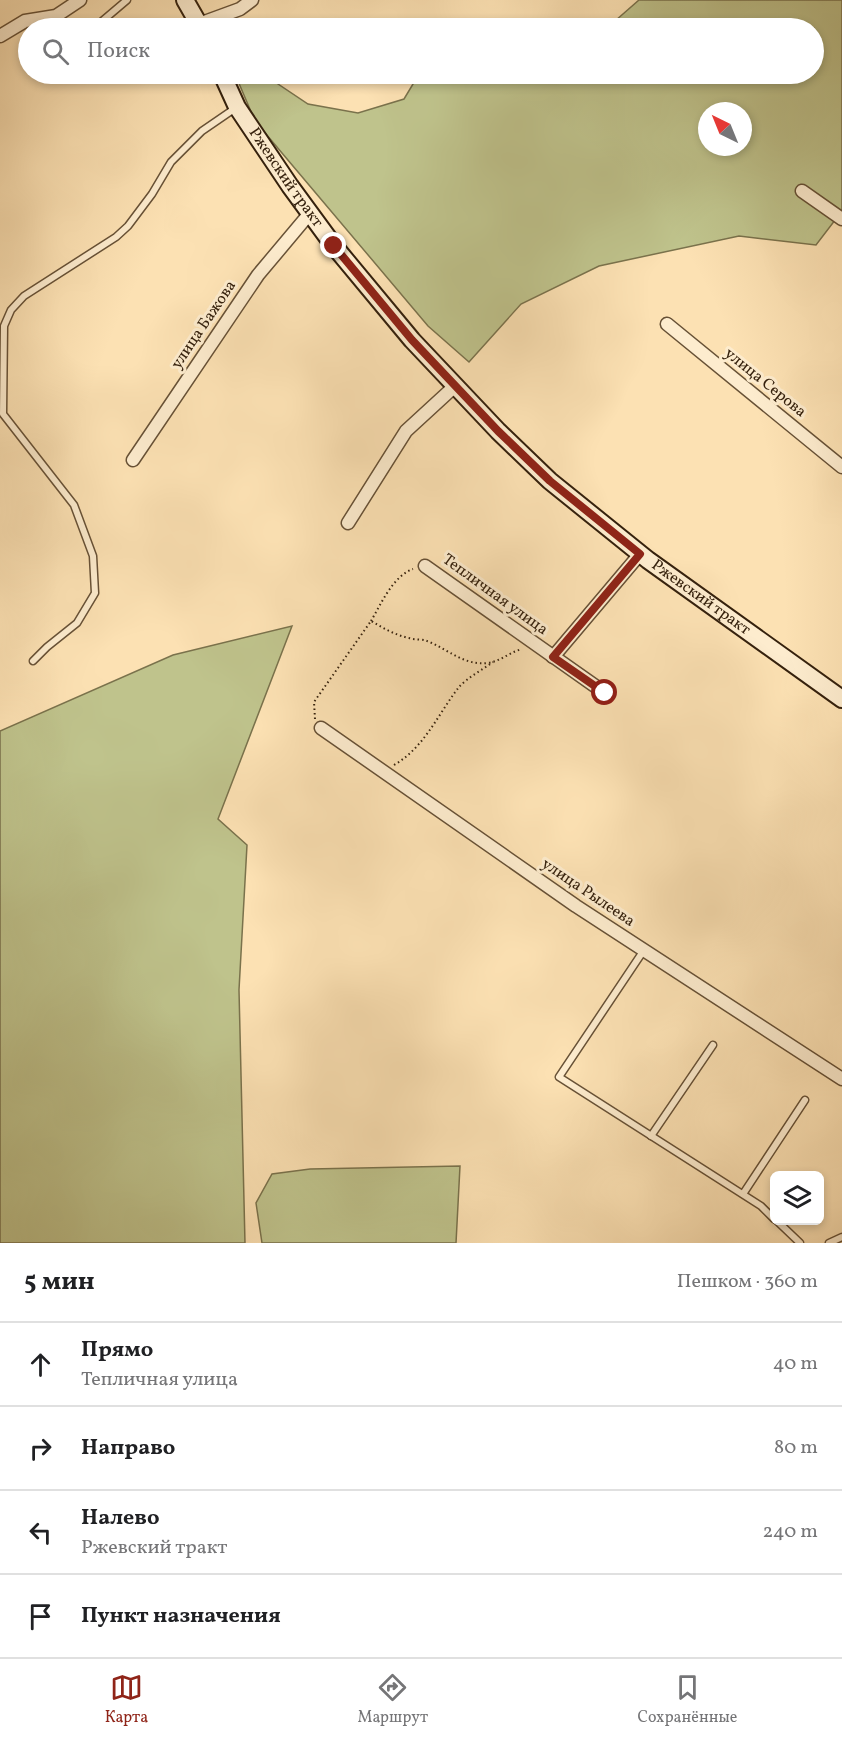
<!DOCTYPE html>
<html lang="ru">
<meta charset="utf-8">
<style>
:root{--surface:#fff;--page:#f6f6f6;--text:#202124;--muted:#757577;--line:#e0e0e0;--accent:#8f2418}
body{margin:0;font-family:Vollkorn,serif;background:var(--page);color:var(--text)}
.controls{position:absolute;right:18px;bottom:18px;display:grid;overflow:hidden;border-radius:9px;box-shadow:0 3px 9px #0003}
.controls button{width:54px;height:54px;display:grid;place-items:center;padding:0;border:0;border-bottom:2px solid var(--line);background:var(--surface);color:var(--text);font:30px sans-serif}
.compass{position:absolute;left:698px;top:102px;width:54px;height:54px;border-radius:50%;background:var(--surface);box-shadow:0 3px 9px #0003;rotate:317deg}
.stop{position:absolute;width:18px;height:18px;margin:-14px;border:4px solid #8f2418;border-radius:50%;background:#fff}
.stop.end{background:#8f2418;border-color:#fff;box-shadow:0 2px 6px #0008}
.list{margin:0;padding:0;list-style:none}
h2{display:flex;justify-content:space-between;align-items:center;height:78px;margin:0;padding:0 24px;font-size:26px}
h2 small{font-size:20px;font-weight:400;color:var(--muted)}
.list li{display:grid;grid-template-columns:39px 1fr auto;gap:18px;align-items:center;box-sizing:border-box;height:84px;padding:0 24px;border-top:2px solid var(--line)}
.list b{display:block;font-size:22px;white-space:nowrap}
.list p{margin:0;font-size:20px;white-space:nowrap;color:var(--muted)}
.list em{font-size:20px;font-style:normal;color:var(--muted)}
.icon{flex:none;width:33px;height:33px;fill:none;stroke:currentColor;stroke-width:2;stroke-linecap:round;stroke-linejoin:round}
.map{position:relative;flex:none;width:842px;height:1243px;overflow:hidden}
.search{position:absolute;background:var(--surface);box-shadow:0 3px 9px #0003;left:18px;right:18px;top:18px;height:66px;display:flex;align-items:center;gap:15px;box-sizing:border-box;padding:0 21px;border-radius:33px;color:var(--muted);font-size:22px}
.sheet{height:414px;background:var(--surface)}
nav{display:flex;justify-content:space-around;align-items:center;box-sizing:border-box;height:84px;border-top:2px solid var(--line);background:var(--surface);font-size:16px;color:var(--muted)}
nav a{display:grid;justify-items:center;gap:3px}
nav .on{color:var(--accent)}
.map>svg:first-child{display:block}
.green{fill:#bfc38c;stroke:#7a724c;stroke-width:1.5;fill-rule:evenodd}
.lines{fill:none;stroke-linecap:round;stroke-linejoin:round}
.lane-casing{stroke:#675136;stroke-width:9}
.street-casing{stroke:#675136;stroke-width:15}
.secondary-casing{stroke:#35210d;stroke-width:20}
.path{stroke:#35210d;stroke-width:2;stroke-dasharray:1.5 3;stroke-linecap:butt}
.lane{stroke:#fdecce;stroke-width:6}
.street{stroke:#fdecce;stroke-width:12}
.secondary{stroke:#fdecce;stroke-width:16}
.route{stroke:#8f2418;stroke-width:8}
.labels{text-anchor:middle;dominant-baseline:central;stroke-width:6;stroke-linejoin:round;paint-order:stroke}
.street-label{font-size:16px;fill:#35210d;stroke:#fdecce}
</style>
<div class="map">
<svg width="842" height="1243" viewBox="0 0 842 1243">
<rect width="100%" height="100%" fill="#fce1b3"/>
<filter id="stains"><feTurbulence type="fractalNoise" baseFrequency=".00333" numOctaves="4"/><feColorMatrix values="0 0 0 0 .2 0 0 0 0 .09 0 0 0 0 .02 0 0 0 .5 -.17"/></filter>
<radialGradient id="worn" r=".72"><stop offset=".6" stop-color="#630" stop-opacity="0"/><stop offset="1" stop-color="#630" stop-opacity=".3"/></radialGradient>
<g class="green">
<path d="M 639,0 L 842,0 L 842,211 L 816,245 L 739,236 L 599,266 L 521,304 L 469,362 L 428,326 L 255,121 L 235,74 L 263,74 L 308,104 L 358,113 L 404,99 L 419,74 L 814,74 L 814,28 L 607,28 ZM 707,111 L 743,111 L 743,147 L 707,147 Z"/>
<path d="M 292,626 L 218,819 L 247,845 L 239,990 L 245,1243 L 0,1243 L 0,731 L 173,655 Z"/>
<path d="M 460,1166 L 456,1243 L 262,1243 L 256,1203 L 272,1174 L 310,1169 Z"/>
</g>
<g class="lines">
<g class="lane-casing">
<g id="lane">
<path d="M 56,16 L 63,28"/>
<path d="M 94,28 L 127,0"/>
<path d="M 33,661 L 47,647 L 77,623 L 95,593 L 93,556 L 74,505 L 3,414 L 4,326 L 11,310 L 24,296 L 116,237 L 128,226 L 152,194 L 171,162 L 202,131 L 237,107"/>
<path d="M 644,950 L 559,1077 L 761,1206 L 774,1219"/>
<path d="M 651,1136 L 713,1045"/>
<path d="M 743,1194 L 805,1100"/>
<path d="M 776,1220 L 800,1243"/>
<path d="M 829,1243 L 842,1237"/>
</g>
</g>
<g class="street-casing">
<g id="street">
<path d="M 199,24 L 240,9 L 252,0"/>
<path d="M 0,36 L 25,21 L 56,16 L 80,0"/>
<path d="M 802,191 L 842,219"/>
<path d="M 667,324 L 842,467"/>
<path d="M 133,460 L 258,275 L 310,213"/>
<path d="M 348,523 L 406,431 L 455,386"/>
<path d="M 425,566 L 605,693"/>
<path d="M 553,657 L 640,554"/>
<path d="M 321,728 L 576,906 L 842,1079"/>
</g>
</g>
<g class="secondary-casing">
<g id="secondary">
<path d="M 185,0 L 201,28"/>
<path id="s1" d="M 222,74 L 237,107 L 290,186 L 334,246 L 412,340 L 498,431 L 550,481 L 648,560 L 842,699"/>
</g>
</g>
<g class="path">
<path d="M 371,621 C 381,604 393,576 413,569"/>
<path d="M 315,719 L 314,702 L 371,621 C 383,628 395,635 409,638 C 415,640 422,639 427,641 C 448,649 464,666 488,663 C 501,661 510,652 522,649"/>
<path d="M 394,765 C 425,747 438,714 459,687 C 467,678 482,670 493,662"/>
</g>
<use href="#lane" class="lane"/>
<use href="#street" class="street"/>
<use href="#secondary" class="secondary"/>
</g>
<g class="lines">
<path class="route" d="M 334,246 L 412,340 L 498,431 L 550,481 L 640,554 L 553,657 L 605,693"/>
</g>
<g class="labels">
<g class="street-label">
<text stroke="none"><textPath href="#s1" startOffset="122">Ржевский тракт</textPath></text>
<text transform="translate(204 325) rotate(-56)">улица Бажова</text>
<text transform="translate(765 383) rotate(39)">улица Серова</text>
<text transform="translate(495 595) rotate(36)">Тепличная улица</text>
<text stroke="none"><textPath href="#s1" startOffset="716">Ржевский тракт</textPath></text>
<text transform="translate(588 893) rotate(34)">улица Рылеева</text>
</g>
</g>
<rect width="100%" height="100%" filter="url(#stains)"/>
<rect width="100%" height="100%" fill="url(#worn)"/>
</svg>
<div class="controls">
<button><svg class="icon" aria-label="layers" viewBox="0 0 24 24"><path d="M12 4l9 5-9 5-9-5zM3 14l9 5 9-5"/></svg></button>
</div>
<svg class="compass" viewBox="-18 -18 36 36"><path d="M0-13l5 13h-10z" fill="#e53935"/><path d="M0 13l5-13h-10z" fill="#757577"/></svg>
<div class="stop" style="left:605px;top:693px"></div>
<div class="stop end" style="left:334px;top:246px"></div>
<div class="search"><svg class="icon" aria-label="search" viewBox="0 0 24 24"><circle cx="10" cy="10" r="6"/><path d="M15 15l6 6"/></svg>Поиск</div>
</div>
<section class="sheet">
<h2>5 мин<small>Пешком · 360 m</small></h2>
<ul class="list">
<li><svg class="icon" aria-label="ahead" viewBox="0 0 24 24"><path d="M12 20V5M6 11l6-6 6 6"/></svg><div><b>Прямо</b><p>Тепличная улица</p></div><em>40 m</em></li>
<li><svg class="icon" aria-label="right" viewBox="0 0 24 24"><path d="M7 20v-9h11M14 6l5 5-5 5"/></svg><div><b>Направо</b></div><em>80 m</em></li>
<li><svg class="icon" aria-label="left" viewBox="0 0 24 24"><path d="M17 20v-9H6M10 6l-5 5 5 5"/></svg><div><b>Налево</b><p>Ржевский тракт</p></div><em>240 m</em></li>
<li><svg class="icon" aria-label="arrive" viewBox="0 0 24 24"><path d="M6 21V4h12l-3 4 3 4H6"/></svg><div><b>Пункт назначения</b></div></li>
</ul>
</section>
<nav>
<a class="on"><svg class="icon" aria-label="map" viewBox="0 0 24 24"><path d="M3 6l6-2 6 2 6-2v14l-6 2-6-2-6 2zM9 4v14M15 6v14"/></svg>Карта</a>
<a><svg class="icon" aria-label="directions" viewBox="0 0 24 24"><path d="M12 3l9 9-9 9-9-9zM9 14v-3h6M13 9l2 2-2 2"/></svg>Маршрут</a>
<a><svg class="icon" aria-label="saved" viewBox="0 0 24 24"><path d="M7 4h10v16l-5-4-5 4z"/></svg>Сохранённые</a>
</nav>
